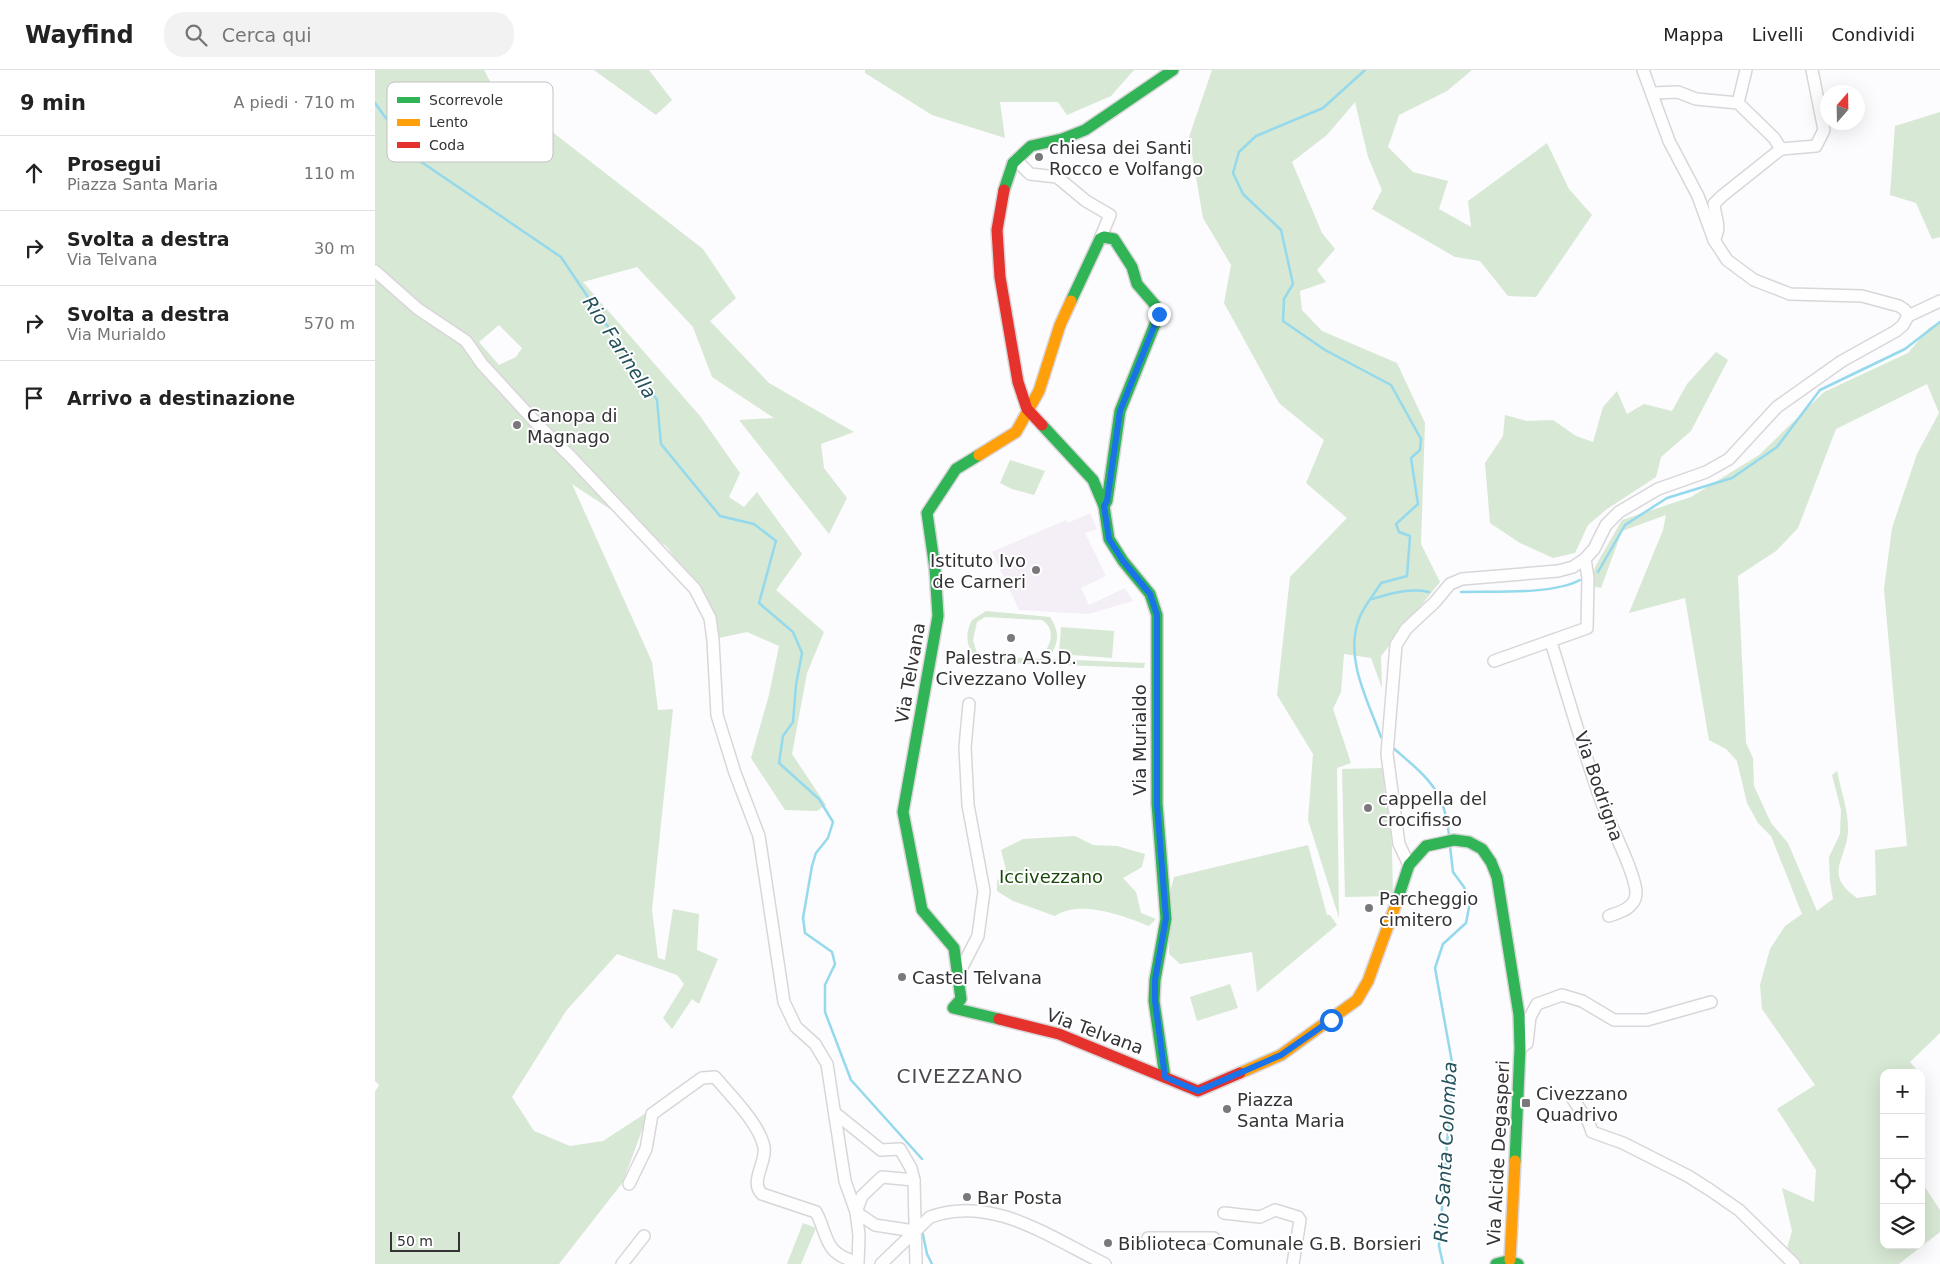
<!DOCTYPE html>
<html lang="it">
<meta charset="utf-8">
<style>
:root{--surface:#fff;--page:#f2f2f2;--text:#222;--muted:#767676;--line:#e0e0e0}
body{margin:0;font-family:"DejaVu Sans",sans-serif;background:var(--page);color:var(--text)}
.controls{position:absolute;right:15px;bottom:15px;display:grid;overflow:hidden;border-radius:10px;box-shadow:0 5px 20px #0002}
.controls button{width:45px;height:45px;display:grid;place-items:center;padding:0;border:0;border-bottom:1px solid var(--line);background:var(--surface);color:var(--text);font:25px sans-serif}
.compass{position:absolute;left:1445px;top:15px;width:45px;height:45px;border-radius:50%;background:var(--surface);box-shadow:0 5px 20px #0002;rotate:20deg}
.scale{position:absolute;left:15px;bottom:12px;width:70px;box-sizing:border-box;padding-left:5px;border:2px solid #353236;border-top:0;font-size:14px;line-height:18px;white-space:nowrap;color:#353236;-webkit-text-stroke:4px #fff;paint-order:stroke}
.stop{position:absolute;width:15px;height:15px;margin:-11px;border:4px solid #1a73e8;border-radius:50%;background:#fff}
.stop.end{background:#1a73e8;border-color:#fff;box-shadow:0 1px 5px #0008}
.list{margin:0;padding:0;list-style:none}
h2{display:flex;justify-content:space-between;align-items:center;height:65px;margin:0;padding:0 20px;font-size:21px}
h2 small{font-size:16px;font-weight:400;color:var(--muted)}
.list li{display:grid;grid-template-columns:32px 1fr auto;gap:15px;align-items:center;box-sizing:border-box;height:75px;padding:0 20px;border-top:1px solid var(--line)}
.list b{display:block;font-size:19px;white-space:nowrap}
.list p{margin:0;font-size:16px;white-space:nowrap;color:var(--muted)}
.list em{font-size:16px;font-style:normal;color:var(--muted)}
.icon{flex:none;width:28px;height:28px;fill:none;stroke:currentColor;stroke-width:2;stroke-linecap:round;stroke-linejoin:round}
.map{position:relative;flex:none;width:1565px;height:1194px;overflow:hidden}
header{display:flex;align-items:center;gap:30px;box-sizing:border-box;height:70px;padding:0 25px;background:var(--surface);border-bottom:1px solid var(--line)}
header strong{font-size:24px}
nav{display:flex;gap:28px;margin-inline-start:auto;font-size:18px}
.search{width:350px;height:45px;background:var(--page);display:flex;align-items:center;gap:12px;box-sizing:border-box;padding:0 18px;border-radius:20px;color:var(--muted);font-size:19px}
main{display:flex}
aside{flex:1;background:var(--surface)}
.map>svg:first-child{display:block}
.built{fill:#f4eef7}
.green{fill:#d7e8d4;fill-rule:evenodd}
.lines{fill:none;stroke-linecap:round;stroke-linejoin:round}
.stream{stroke:#94d9ec;stroke-width:2.5}
.street-casing{stroke:#d9d6da;stroke-width:14}
.fast-casing{stroke:#d9d6da;stroke-width:14}
.slow-casing{stroke:#d9d6da;stroke-width:14}
.jam-casing{stroke:#d9d6da;stroke-width:14}
.street{stroke:#fffeff;stroke-width:11}
.fast{stroke:#30b455;stroke-width:11}
.slow{stroke:#ff9f0a;stroke-width:11}
.jam{stroke:#e5322d;stroke-width:11}
.route{stroke:#1a73e8;stroke-width:6}
.poi-dot{fill:#7b787c;stroke:#fff;stroke-width:2}
.labels{text-anchor:middle;dominant-baseline:central;stroke-width:4;stroke-linejoin:round;paint-order:stroke}
.poi-label{font-size:18px;fill:#353236;stroke:#fff;text-anchor:start}
.street-label{font-size:18px;fill:#353236;stroke:#fff}
.park-label{font-size:18px;fill:#18480b;stroke:#fff}
.water-label{font-size:19px;font-style:italic;fill:#25515c;stroke:#fff}
.quarter-label{font-size:20px;letter-spacing:1px;fill:#4e4951;stroke:#fff}
.key{fill:#fff;stroke:#c2c2c3;stroke-width:1}
.key-label{font-size:14px;fill:#353236}
</style>
<header>
<strong>Wayfind</strong>
<div class="search"><svg class="icon" aria-label="search" viewBox="0 0 24 24"><circle cx="10" cy="10" r="6"/><path d="M15 15l6 6"/></svg>Cerca qui</div>
<nav><a>Mappa</a><a>Livelli</a><a>Condividi</a></nav>
</header>
<main>
<aside>
<h2>9 min<small>A piedi · 710 m</small></h2>
<ul class="list">
<li><svg class="icon" aria-label="ahead" viewBox="0 0 24 24"><path d="M12 20V5M6 11l6-6 6 6"/></svg><div><b>Prosegui</b><p>Piazza Santa Maria</p></div><em>110 m</em></li>
<li><svg class="icon" aria-label="right" viewBox="0 0 24 24"><path d="M7 20v-9h11M14 6l5 5-5 5"/></svg><div><b>Svolta a destra</b><p>Via Telvana</p></div><em>30 m</em></li>
<li><svg class="icon" aria-label="right" viewBox="0 0 24 24"><path d="M7 20v-9h11M14 6l5 5-5 5"/></svg><div><b>Svolta a destra</b><p>Via Murialdo</p></div><em>570 m</em></li>
<li><svg class="icon" aria-label="arrive" viewBox="0 0 24 24"><path d="M6 21V4h12l-3 4 3 4H6"/></svg><div><b>Arrivo a destinazione</b></div></li>
</ul>
</aside>
<div class="map">
<svg width="1565" height="1194" viewBox="0 0 1565 1194">
<rect width="100%" height="100%" fill="#fcfbfd"/>
<path class="built" d="M 715,443 L 722,459 L 710,463 L 731,506 L 706,518 L 714,535 L 750,518 L 758,531 L 713,544 L 644,540 L 617,482 L 691,450 L 693,453 Z"/>
<g class="green">
<path d="M 0,0 L 109,0 L 117,15 L 328,179 L 361,228 L 335,251 L 394,313 L 479,362 L 446,374 L 449,398 L 472,428 L 454,464 L 364,350 L 399,348 L 337,307 L 318,257 L 262,197 L 208,212 L 325,346 L 365,403 L 354,427 L 369,437 L 382,422 L 427,484 L 401,520 L 449,562 L 432,603 L 417,684 L 451,735 L 442,741 L 410,740 L 376,688 L 394,625 L 404,576 L 372,562 L 344,568 L 337,537 L 291,476 L 197,414 L 277,592 L 283,640 L 298,639 L 277,840 L 283,888 L 290,890 L 298,839 L 324,844 L 322,880 L 343,889 L 324,934 L 317,929 L 297,959 L 288,948 L 309,914 L 302,905 L 242,884 L 191,941 L 137,1027 L 159,1061 L 195,1076 L 228,1071 L 274,1041 L 248,1112 L 184,1194 L 0,1194 L 0,1022 L 4,1015 L 0,1011 ZM 124,255 L 147,278 L 141,287 L 124,295 L 104,272 Z"/>
<path d="M 219,0 L 274,0 L 297,30 L 281,45 Z"/>
<path d="M 490,0 L 759,0 L 736,26 L 692,45 L 683,32 L 625,32 L 630,68 L 557,45 L 490,3 Z"/>
<path d="M 837,0 L 1097,0 L 1072,21 L 1024,45 L 1013,77 L 1038,102 L 1073,111 L 1064,139 L 1096,157 L 1093,131 L 1172,73 L 1194,119 L 1217,145 L 1161,227 L 1133,226 L 1105,191 L 1080,187 L 997,139 L 1007,120 L 993,87 L 980,32 L 952,65 L 917,92 L 947,163 L 960,179 L 942,200 L 951,212 L 925,221 L 927,240 L 947,261 L 1022,293 L 1050,353 L 1046,474 L 1065,512 L 1006,586 L 1007,618 L 996,588 L 969,584 L 966,622 L 958,639 L 976,693 L 962,698 L 964,848 L 933,750 L 938,684 L 902,625 L 915,507 L 972,448 L 931,413 L 949,370 L 904,333 L 849,233 L 856,195 L 828,148 L 814,67 Z"/>
<path d="M 1565,42 L 1565,167 L 1557,169 L 1541,133 L 1515,125 L 1520,56 Z"/>
<path d="M 1565,252 L 1565,963 L 1535,992 L 1545,1003 L 1509,1003 L 1509,1175 L 1546,1175 L 1546,1111 L 1565,1140 L 1565,1162 L 1524,1194 L 1421,1194 L 1411,1182 L 1417,1161 L 1407,1118 L 1439,1132 L 1441,1100 L 1402,1039 L 1440,1015 L 1387,939 L 1385,915 L 1395,879 L 1410,856 L 1427,844 L 1396,766 L 1383,753 L 1372,733 L 1362,691 L 1351,679 L 1334,670 L 1310,528 L 1254,543 L 1288,460 L 1291,445 L 1247,461 L 1226,518 L 1213,515 L 1221,495 L 1247,450 L 1316,427 L 1384,385 L 1449,322 L 1533,283 L 1554,258 ZM 1552,314 L 1564,343 L 1542,384 L 1517,458 L 1509,519 L 1532,776 L 1500,780 L 1501,825 L 1482,828 C 1448,805 1471,790 1473,762 C 1474,742 1466,721 1462,701 L 1457,705 L 1466,740 L 1465,764 L 1454,787 L 1455,811 L 1458,829 L 1442,841 L 1413,773 L 1396,753 L 1379,716 L 1378,688 L 1371,673 L 1363,506 L 1401,481 L 1423,458 L 1461,359 Z"/>
<path d="M 1341,282 L 1353,290 L 1316,361 L 1286,387 L 1281,407 L 1232,439 L 1213,455 L 1200,483 L 1178,488 L 1145,473 L 1115,453 L 1110,393 L 1128,366 L 1130,345 L 1152,351 L 1178,350 L 1201,366 L 1218,372 L 1228,337 L 1242,321 L 1252,344 L 1269,334 L 1297,341 L 1312,314 Z"/>
<path d="M 635,390 L 670,401 L 659,425 L 637,419 L 625,413 Z"/>
<path d="M 611,541 L 675,547 C 686,565 683,572 674,589 L 770,593 L 769,598 L 610,592 C 592,585 588,566 597,550 ZM 610,547 L 667,550 C 683,560 674,578 665,589 L 610,586 L 602,583 L 598,570 L 602,552 Z"/>
<path d="M 686,557 L 739,561 L 737,588 L 684,584 Z"/>
<path d="M 1009,698 L 1010,738 L 1016,738 L 1018,826 L 970,827 L 967,699 Z"/>
<path d="M 700,766 L 718,775 L 742,776 L 770,784 L 767,797 L 748,808 L 761,822 L 766,843 L 781,849 L 774,856 C 749,846 704,829 680,846 L 638,831 L 622,821 L 622,811 L 631,799 L 626,780 L 648,769 Z"/>
<path d="M 933,775 L 952,845 L 955,845 L 962,855 L 882,922 L 877,882 L 805,894 L 794,884 L 795,823 L 799,807 Z"/>
<path d="M 855,914 L 863,938 L 822,951 L 815,927 Z"/>
<path d="M 428,1153 L 441,1158 L 426,1194 L 412,1194 Z"/>
</g>
<g class="lines">
<g class="stream">
<path d="M 990,0 L 948,38 L 881,66 L 864,82 L 858,103 L 868,124 L 906,160 L 918,214 L 909,229 L 908,251 L 950,280 L 1016,315 L 1046,369 L 1045,380 L 1036,388 L 1043,434 L 1021,454 L 1024,462 L 1035,466 L 1032,506 L 1006,513 C 999,525 988,537 984,549 C 969,588 993,631 1006,667 L 1010,670"/>
<path d="M 0,33 L 39,87 L 186,187 L 282,330 L 286,374 L 345,446 L 379,454 L 401,471 L 384,533 L 418,562 L 427,583 L 421,615 L 418,652 L 408,666 L 404,693 L 444,729 L 458,752 L 453,768 L 441,783 L 437,796 L 428,848 L 430,863 L 457,882 L 460,894 L 450,915 L 450,942 L 476,1010 L 547,1089"/>
<path d="M 1223,502 L 1250,455 L 1292,428 L 1357,408 L 1402,377 L 1445,320 L 1530,279 L 1565,252"/>
<path d="M 1086,522 C 1118,521 1177,525 1205,510"/>
<path d="M 997,529 C 1017,523 1034,518 1054,522"/>
<path d="M 1016,676 C 1049,705 1070,718 1074,765"/>
<path d="M 547,1160 L 552,1184 L 557,1194"/>
<path d="M 1068,1194 L 1064,1176 L 1078,998 L 1060,898 L 1068,874 L 1091,853 L 1095,832 L 1089,817 L 1078,802 L 1075,776"/>
</g>
<g class="street-casing">
<g id="street">
<path d="M 1277,23 L 1303,22 L 1321,29 L 1363,33 L 1399,68 L 1406,79"/>
<path d="M 1363,33 L 1371,0"/>
<path d="M 641,90 L 655,104 L 682,107 L 711,131 L 735,145 L 725,169"/>
<path d="M 1339,170 C 1347,156 1340,149 1339,134 L 1347,126 L 1406,79 L 1441,76 L 1449,60 L 1437,0"/>
<path d="M 0,201 L 43,239 L 91,271 L 107,294 L 164,356 L 196,387 L 320,519 L 335,548 L 338,570 L 342,645 L 360,703 L 384,766 L 409,932 L 421,957 L 440,974 L 452,994 L 470,1111 L 481,1142 L 500,1155 L 539,1161"/>
<path d="M 1533,246 L 1565,231"/>
<path d="M 1176,572 C 1192,624 1207,676 1225,728 C 1232,749 1262,805 1261,824 C 1260,838 1245,842 1234,846"/>
<path d="M 1119,591 L 1212,558 L 1213,508 L 1210,489"/>
<path d="M 1034,795 L 1024,774 L 1012,684 L 1021,575 L 1031,559 L 1060,532 L 1075,514 L 1087,509 L 1183,501 L 1198,497 L 1210,489 L 1219,479 L 1231,455 L 1244,442 L 1283,419 L 1331,402 L 1354,389 L 1402,337 L 1467,291 L 1521,261 L 1528,255 L 1533,246 L 1530,240 L 1524,236 L 1487,226 L 1415,224 L 1379,210 L 1352,190 L 1339,170 L 1323,126 L 1294,71 L 1268,0"/>
<path d="M 584,903 L 603,866 L 609,821 L 593,735 L 590,677 L 594,634"/>
<path d="M 1145,978 L 1152,973 L 1155,947 L 1162,934 L 1187,925 L 1207,931 L 1239,950 L 1272,950 L 1336,932"/>
<path d="M 1198,1029 L 1214,1053 L 1217,1062 L 1248,1073 L 1313,1106 L 1335,1120 L 1364,1140 L 1419,1194"/>
<path d="M 460,1043 L 506,1080 L 525,1079 L 536,1098 L 539,1110 L 541,1194"/>
<path d="M 254,1114 L 271,1079 L 277,1044 L 327,1008 L 340,1007 C 355,1025 384,1053 389,1077 C 392,1092 374,1112 387,1124 L 441,1142 C 454,1167 448,1183 482,1192"/>
<path d="M 849,1143 L 885,1147 L 900,1140 L 923,1147 L 925,1150 L 918,1194"/>
<path d="M 773,1168 L 839,1168"/>
<path d="M 247,1194 L 269,1166"/>
<path d="M 483,1194 L 484,1165 L 481,1142 L 487,1126 L 507,1107 L 539,1110"/>
<path d="M 506,1194 L 555,1147 C 617,1124 676,1168 730,1194"/>
</g>
</g>
<g class="fast-casing">
<g id="fast">
<path d="M 629,120 L 638,93 L 656,76 L 687,69 L 710,60 L 798,0"/>
<path d="M 696,231 L 725,169 L 729,167 L 739,169 L 757,197 L 762,214 L 781,236 L 784,244 L 745,341 L 732,431 L 729,436"/>
<path d="M 667,355 L 718,410 L 729,436 L 734,469 L 748,491 L 775,524 L 782,545 L 782,734 L 791,849 L 780,910 L 779,931 L 790,1007"/>
<path d="M 604,385 L 581,399 L 552,443 L 560,499 L 563,546 L 528,742 L 547,840 L 579,878 L 586,929 L 578,938 L 624,949"/>
<path d="M 1022,831 L 1034,795 L 1051,776 L 1079,770 L 1094,772 L 1107,779 L 1116,792 L 1122,807 L 1144,945 L 1145,978 L 1140,1091"/>
<path d="M 1121,1194 L 1132,1191 L 1143,1194"/>
</g>
</g>
<g class="slow-casing">
<g id="slow">
<path d="M 604,385 L 641,362 L 664,321 L 685,255 L 696,231"/>
<path d="M 865,1003 L 906,985 L 982,930 L 993,911 L 1022,831"/>
<path d="M 1135,1190 L 1140,1091"/>
</g>
</g>
<g class="jam-casing">
<g id="jam">
<path d="M 629,120 L 622,160 L 625,207 L 643,312 L 652,339 L 667,355"/>
<path d="M 624,949 L 684,964 L 823,1021 L 865,1003"/>
</g>
</g>
<use href="#street" class="street"/>
<use href="#fast" class="fast"/>
<use href="#slow" class="slow"/>
<use href="#jam" class="jam"/>
</g>
<g class="lines">
<path class="route" d="M 784,244 L 745,341 L 732,431 L 729,436 L 734,469 L 748,491 L 775,524 L 782,545 L 782,734 L 791,848 L 780,910 L 780,931 L 790,1007 L 823,1021 L 906,985 L 956,950"/>
</g>
<g class="poi-dot">
<circle cx="664" cy="87" r="5"/>
<circle cx="142" cy="355" r="5"/>
<circle cx="661" cy="500" r="5"/>
<circle cx="636" cy="568" r="5"/>
<circle cx="993" cy="738" r="5"/>
<circle cx="994" cy="838" r="5"/>
<circle cx="527" cy="907" r="5"/>
<rect x="1146" y="1028" width="10" height="10" rx="2.5"/>
<circle cx="852" cy="1039" r="5"/>
<circle cx="592" cy="1127" r="5"/>
<circle cx="733" cy="1173" r="5"/>
</g>
<g class="labels">
<g class="poi-label">
<text x="674" y="77">chiesa dei Santi<tspan x="674" dy="21">Rocco e Volfango</tspan></text>
<text x="152" y="345">Canopa di<tspan x="152" dy="21">Magnago</tspan></text>
<text x="651" y="490" text-anchor="end">Istituto Ivo<tspan x="651" dy="21">de Carneri</tspan></text>
<text x="636" y="587" text-anchor="middle">Palestra A.S.D.<tspan x="636" dy="21">Civezzano Volley</tspan></text>
<text x="1003" y="728">cappella del<tspan x="1003" dy="21">crocifisso</tspan></text>
<text x="1004" y="828">Parcheggio<tspan x="1004" dy="21">cimitero</tspan></text>
<text x="537" y="907">Castel Telvana</text>
<text x="1161" y="1023">Civezzano<tspan x="1161" dy="21">Quadrivo</tspan></text>
<text x="862" y="1029">Piazza<tspan x="862" dy="21">Santa Maria</tspan></text>
<text x="602" y="1127">Bar Posta</text>
<text x="743" y="1173">Biblioteca Comunale G.B. Borsieri</text>
</g>
<g class="street-label">
<text transform="translate(535 603) rotate(-80)">Via Telvana</text>
<text transform="translate(764 670) rotate(-90)">Via Murialdo</text>
<text transform="translate(1224 716) rotate(71)">Via Bodrigna</text>
<text transform="translate(720 961) rotate(20)">Via Telvana</text>
<text transform="translate(1123 1083) rotate(-87)">Via Alcide Degasperi</text>
</g>
<g class="park-label">
<text x="676" y="806">Iccivezzano</text>
</g>
<g class="water-label">
<text transform="translate(245 277) rotate(57)">Rio Farinella</text>
<text transform="translate(1070 1082) rotate(-87)">Rio Santa Colomba</text>
</g>
<g class="quarter-label">
<text x="585" y="1006">CIVEZZANO</text>
</g>
</g>
<rect x="12" y="12" width="166" height="80" rx="8" class="key"/>
<rect x="22" y="27" width="23" height="6" fill="#30b455"/>
<rect x="22" y="49" width="23" height="7" fill="#ff9f0a"/>
<rect x="22" y="72" width="23" height="6" fill="#e5322d"/>
<g class="key-label">
<text x="54" y="35">Scorrevole</text>
<text x="54" y="57">Lento</text>
<text x="54" y="80">Coda</text>
</g>
</svg>
<div class="controls">
<button>+</button>
<button>−</button>
<button><svg class="icon" aria-label="locate" viewBox="0 0 24 24"><circle cx="12" cy="12" r="6"/><path d="M12 2v4M12 18v4M2 12h4M18 12h4"/></svg></button>
<button><svg class="icon" aria-label="layers" viewBox="0 0 24 24"><path d="M12 4l9 5-9 5-9-5zM3 14l9 5 9-5"/></svg></button>
</div>
<svg class="compass" viewBox="-18 -18 36 36"><path d="M0-13l5 13h-10z" fill="#e53935"/><path d="M0 13l5-13h-10z" fill="#767676"/></svg>
<div class="scale">50 m</div>
<div class="stop" style="left:956px;top:950px"></div>
<div class="stop end" style="left:784px;top:244px"></div>
</div>
</main>
